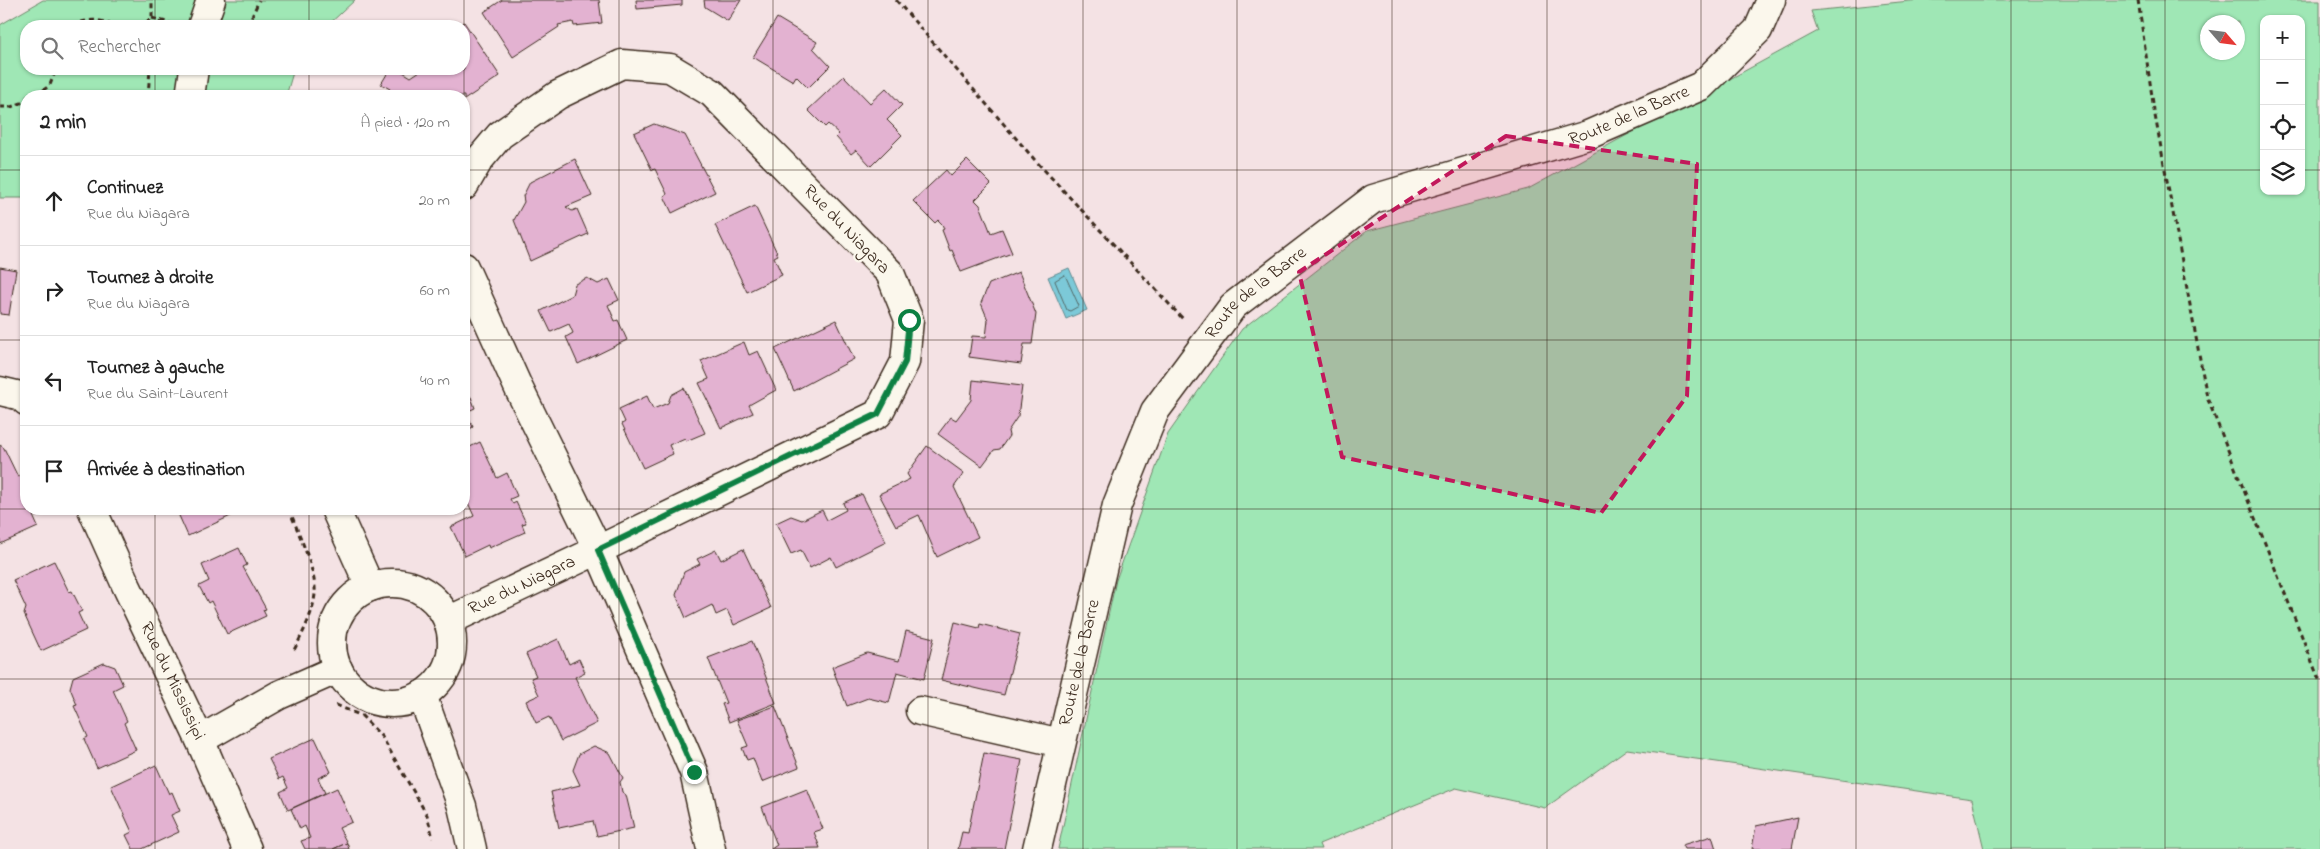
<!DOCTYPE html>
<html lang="fr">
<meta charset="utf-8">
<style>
:root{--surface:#fff;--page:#f6f6f6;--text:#222;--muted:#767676;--line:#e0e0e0}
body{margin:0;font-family:"Indie Flower",sans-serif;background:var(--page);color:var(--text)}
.controls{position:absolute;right:15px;top:15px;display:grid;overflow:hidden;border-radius:10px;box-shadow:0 1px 4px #0004}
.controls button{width:45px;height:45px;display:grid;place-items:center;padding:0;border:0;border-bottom:1px solid var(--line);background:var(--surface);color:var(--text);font:25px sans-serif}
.compass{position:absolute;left:2200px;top:15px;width:45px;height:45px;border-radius:50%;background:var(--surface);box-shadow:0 1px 4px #0004;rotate:118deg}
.stop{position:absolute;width:15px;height:15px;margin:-11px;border:4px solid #0b8043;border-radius:50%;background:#fff}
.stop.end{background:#0b8043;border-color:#fff;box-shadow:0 1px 5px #0008}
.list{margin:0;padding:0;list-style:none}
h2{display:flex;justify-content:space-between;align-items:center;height:65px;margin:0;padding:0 20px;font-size:21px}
h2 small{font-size:16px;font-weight:400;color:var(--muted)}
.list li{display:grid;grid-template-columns:32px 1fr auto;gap:15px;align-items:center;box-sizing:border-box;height:90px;padding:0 20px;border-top:1px solid var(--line)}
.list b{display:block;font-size:19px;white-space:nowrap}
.list p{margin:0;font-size:16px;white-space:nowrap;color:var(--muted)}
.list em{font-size:16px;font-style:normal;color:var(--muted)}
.icon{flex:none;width:28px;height:28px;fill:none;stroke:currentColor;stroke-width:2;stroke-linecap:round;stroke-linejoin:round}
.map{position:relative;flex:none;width:2320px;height:849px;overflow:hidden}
.search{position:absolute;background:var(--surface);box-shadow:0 1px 4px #0004;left:20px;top:20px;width:450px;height:55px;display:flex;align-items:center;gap:12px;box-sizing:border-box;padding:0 18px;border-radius:20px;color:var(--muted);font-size:19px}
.panel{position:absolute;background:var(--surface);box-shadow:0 1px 4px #0004;left:20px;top:90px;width:450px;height:425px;border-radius:20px}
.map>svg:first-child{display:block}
.green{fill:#9fe7b5;stroke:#6d886a;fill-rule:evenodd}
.water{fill:#7bc9d8;stroke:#61898e}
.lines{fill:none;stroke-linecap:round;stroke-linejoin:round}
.shore{stroke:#556a68;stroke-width:1}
.building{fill:#e3b2d1;stroke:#3b2a1e}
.minor-casing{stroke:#3b2a1e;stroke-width:31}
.path{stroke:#3b2a1e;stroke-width:3;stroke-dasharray:5 4;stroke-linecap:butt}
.minor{stroke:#fbf7ec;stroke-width:28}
.route{stroke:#0b8043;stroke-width:6}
.marked{fill:#c2185b;fill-opacity:0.2;stroke:#c2185b;stroke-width:4;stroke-dasharray:10 6;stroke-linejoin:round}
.grid{fill:none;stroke:#3b2a1e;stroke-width:1;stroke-opacity:0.55}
.labels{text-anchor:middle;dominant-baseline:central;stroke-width:4.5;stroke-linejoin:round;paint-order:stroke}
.street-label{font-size:18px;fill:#3b2a1e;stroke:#fbf7ec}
</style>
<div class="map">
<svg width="2320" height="849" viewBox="0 0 2320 849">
<rect width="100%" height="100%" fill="#f4e2e4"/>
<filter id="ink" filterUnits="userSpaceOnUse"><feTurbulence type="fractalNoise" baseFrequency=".02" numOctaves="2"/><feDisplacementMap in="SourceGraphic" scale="10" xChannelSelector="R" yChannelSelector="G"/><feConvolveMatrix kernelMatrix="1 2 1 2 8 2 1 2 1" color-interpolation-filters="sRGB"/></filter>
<g filter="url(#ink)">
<g class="green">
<path d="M 43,0 L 355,0 L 327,26 L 26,26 L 26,69 L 294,69 L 286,96 L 26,96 L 26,198 L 0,198 L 0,25 Z"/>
<path d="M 1920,0 L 2320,0 L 2320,849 L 1984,849 L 1972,799 L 1627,749 L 1545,808 L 1456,788 L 1319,844 L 1321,849 L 1058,849 L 1116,580 L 1168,434 L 1242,329 L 1367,231 L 1528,189 L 1818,31 L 1811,11 ZM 2264,19 L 2301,19 L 2301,191 L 2264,191 ZM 2208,22 L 2238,22 L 2238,52 L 2208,52 Z"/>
</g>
<path class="water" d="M 1069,268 L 1087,310 L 1066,319 L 1048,277 Z"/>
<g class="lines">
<path class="shore" d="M 1065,275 L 1079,306 L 1070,311 L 1067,310 L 1055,281 Z"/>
</g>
<g class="building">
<path d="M 502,0 L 599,0 L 602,23 L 574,26 L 573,22 L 558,25 L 559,27 L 513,57 L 484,12 Z"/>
<path d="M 636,0 L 682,0 L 682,5 L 637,9 Z"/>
<path d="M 704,0 L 741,0 L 728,21 L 705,7 Z"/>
<path d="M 777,18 L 817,42 L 813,48 L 830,66 L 808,88 L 796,76 L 793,81 L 753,57 Z"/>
<path d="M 464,22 L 500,76 L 464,100 L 464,96 L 455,96 L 453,94 L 450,96 L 386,96 L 390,89 L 381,84 L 390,69 L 398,69 L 411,77 L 423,69 L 464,69 L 464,26 L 458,26 Z"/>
<path d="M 844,76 L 870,103 L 886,88 L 902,105 L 887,120 L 902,135 L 871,166 L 856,150 L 851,154 L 836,137 L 839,134 L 828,124 L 825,127 L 808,110 Z"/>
<path d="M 654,124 L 685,135 L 715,192 L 672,213 L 664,196 L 667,194 L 655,169 L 652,170 L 634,133 Z"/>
<path d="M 575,159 L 592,196 L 566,207 L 572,211 L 577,209 L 588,234 L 530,261 L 514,220 L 524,202 L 523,196 L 530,182 Z"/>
<path d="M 967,160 L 991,184 L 975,200 L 980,205 L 991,233 L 1002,229 L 1012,253 L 961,272 L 952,250 L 950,251 L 942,230 L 944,229 L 942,224 L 938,220 L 935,223 L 913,201 L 946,170 L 951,176 Z"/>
<path d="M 755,206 L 778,255 L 774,257 L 782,275 L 747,292 L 715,225 Z"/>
<path d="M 0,267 L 16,270 L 9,315 L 0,314 Z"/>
<path d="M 1019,272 L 1036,314 L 1032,344 L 1024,344 L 1021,364 L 969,357 L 972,336 L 986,337 L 988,320 L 981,303 L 989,284 Z"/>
<path d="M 587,278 L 598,284 L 609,279 L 619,300 L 608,305 L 615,321 L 618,320 L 627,340 L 578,364 L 566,337 L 573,333 L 569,324 L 551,332 L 541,311 L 572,295 L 575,284 Z"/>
<path d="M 836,320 L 854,359 L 794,391 L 775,349 Z"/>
<path d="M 744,342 L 749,355 L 758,351 L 776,390 L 749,405 L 753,413 L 721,428 L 699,383 L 709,379 L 701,361 Z"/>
<path d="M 973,380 L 1022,386 L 1018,416 L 1008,431 L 1009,436 L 1000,449 L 994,450 L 982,466 L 938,434 L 951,417 L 956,420 L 971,400 Z"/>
<path d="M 684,388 L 705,433 L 686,441 L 685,438 L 669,445 L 673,454 L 643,468 L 622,424 L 625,422 L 619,409 L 647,396 L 653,409 L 668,403 L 671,395 Z"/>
<path d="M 464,391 L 471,397 L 475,408 L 466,412 L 473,427 L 464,432 Z"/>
<path d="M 480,442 L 497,478 L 507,473 L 517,496 L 510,499 L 513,504 L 516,502 L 526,523 L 522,524 L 525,532 L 489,548 L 488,545 L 465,556 L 451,527 L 474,516 L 464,494 L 464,450 Z"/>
<path d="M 0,445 L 4,448 L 18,477 L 23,474 L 26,481 L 26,509 L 30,509 L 38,527 L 0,544 Z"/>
<path d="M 927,446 L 964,473 L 954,487 L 978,537 L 937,557 L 919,515 L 896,526 L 879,494 L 910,479 L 907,474 Z"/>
<path d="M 862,494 L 886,542 L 836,567 L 831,557 L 810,568 L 801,550 L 791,554 L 776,523 L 791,516 L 802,520 L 822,510 L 827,520 L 846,510 L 843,503 Z"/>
<path d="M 176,509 L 235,509 L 237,513 L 188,536 Z"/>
<path d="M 239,548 L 247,565 L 243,567 L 266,609 L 263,610 L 266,616 L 227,634 L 211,601 L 208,603 L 199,586 L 209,581 L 202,565 Z"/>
<path d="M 743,549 L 771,608 L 734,625 L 727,610 L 716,615 L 712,605 L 686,618 L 676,595 L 684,572 L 700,564 L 697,559 L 716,550 L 721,560 Z"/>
<path d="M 54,561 L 69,592 L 72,591 L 82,611 L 78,613 L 86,630 L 41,651 L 24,614 L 26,608 L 13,580 Z"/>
<path d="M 955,622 L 979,628 L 980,624 L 1020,634 L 1004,695 L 941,680 Z"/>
<path d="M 906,631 L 934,638 L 924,679 L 897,672 L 889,703 L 868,698 L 847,706 L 832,667 L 867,653 L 899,661 Z"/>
<path d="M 558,639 L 569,664 L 579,659 L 585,672 L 575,677 L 597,723 L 561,741 L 549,717 L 536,723 L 526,701 L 539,695 L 531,678 L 536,676 L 526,654 Z"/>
<path d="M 752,641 L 776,703 L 729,722 L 722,704 L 726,703 L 708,658 Z"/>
<path d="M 104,663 L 115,667 L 123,685 L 113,690 L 127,721 L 124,723 L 136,750 L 97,768 L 84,739 L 88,737 L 74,706 L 77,705 L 70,688 L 73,677 Z"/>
<path d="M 775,706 L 799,767 L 762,782 L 753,758 L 747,760 L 742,748 L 748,746 L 737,720 Z"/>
<path d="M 315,738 L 331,772 L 318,778 L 325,793 L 288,810 L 280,792 L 288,788 L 283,777 L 279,779 L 269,759 Z"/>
<path d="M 594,746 L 610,753 L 623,778 L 620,782 L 622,792 L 626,795 L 634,828 L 597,836 L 593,821 L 559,828 L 551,792 L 580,785 L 573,770 L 579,754 Z"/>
<path d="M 984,753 L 1022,760 L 1004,849 L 958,849 L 962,832 L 968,833 Z"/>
<path d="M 156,765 L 169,794 L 172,792 L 180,811 L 171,815 L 179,832 L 142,849 L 133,849 L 126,835 L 132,832 L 111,786 Z"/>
<path d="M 337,788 L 352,822 L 339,828 L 347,843 L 333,849 L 305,849 L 301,841 L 310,838 L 305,826 L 300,829 L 291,809 Z"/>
<path d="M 807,789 L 823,829 L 814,832 L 820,848 L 771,849 L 777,845 L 762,807 Z"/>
<path d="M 1798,817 L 1792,849 L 1752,849 L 1756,826 Z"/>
<path d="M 1712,836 L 1716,849 L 1684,849 L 1682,845 Z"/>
<path d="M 347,843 L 349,849 L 333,849 Z"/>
</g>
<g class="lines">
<g class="minor-casing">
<g id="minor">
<path d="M 202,26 L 211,0"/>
<path d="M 190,96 L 194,69"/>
<path d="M 464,267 L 519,389 L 598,550 L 694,772 L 711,849"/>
<path d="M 0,391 L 21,396 L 26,401"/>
<path id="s1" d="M 92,509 L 126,585 L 200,740 L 279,695 L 338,669"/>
<path d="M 335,509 L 370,587"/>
<circle cx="392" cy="643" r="60"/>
<path id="s2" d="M 448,621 L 598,550 L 878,414 L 905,362 L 909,320 L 890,273 L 712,93 L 670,68 L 622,64 L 558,95 L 500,135 L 479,160 L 464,186"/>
<path d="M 422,695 L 462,806 L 472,849"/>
<path d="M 920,711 L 1061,743"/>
<path d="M 200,740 L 247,849"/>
<path id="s3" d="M 1037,849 L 1117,505 L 1155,411 L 1233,306 L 1373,199 L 1588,135 L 1701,86 L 1758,30 L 1771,0"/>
</g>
</g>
<g class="path">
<path d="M 896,0 L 1034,159 L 1183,319"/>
<path d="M 2138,0 L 2154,110 L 2207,397 L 2320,682"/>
<path d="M 152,18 L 170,23"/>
<path d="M 73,26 C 88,17 102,20 117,26"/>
<path d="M 137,26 L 147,22 L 152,18 L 152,0"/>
<path d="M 159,26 L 161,20"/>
<path d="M 248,26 L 259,0"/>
<path d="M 36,96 L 50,85 L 56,69"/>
<path d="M 148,96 L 150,69"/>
<path d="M 0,107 L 11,107 L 26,101"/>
<path d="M 289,509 C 297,530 317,572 315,594 C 313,614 302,635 293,652"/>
<path d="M 336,705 L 362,716 L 382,737 L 427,815 L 433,838"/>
</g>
<use href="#minor" class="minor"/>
</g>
</g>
<g class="lines" filter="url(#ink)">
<path class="route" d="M 694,772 L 598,550 L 878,414 L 905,362 L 909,320"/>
</g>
<path class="marked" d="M 1506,136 L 1697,164 L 1687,396 L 1601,513 L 1342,457 L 1299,272 Z"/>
<path class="grid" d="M 155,0 L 155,26M 309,0 L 309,26M 464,0 L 464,849M 619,0 L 619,849M 773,0 L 773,849M 928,0 L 928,849M 1083,0 L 1083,849M 1237,0 L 1237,849M 1392,0 L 1392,849M 1547,0 L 1547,849M 1701,0 L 1701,849M 1856,0 L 1856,849M 2011,0 L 2011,849M 2165,0 L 2165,849M 155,69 L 155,96M 309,69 L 309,96M 0,170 L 26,170M 464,170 L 2264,170M 2301,170 L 2320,170M 0,340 L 26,340M 464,340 L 2320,340M 0,509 L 2320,509M 155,509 L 155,849M 309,509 L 309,849M 0,679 L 2320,679"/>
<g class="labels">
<g class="street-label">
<text stroke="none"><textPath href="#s3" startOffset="1031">Route de la Barre</textPath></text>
<text transform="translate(846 230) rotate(46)">Rue du Niagara</text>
<text stroke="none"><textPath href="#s3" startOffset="611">Route de la Barre</textPath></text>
<text stroke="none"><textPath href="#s2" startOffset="82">Rue du Niagara</textPath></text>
<text stroke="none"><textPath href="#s3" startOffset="191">Route de la Barre</textPath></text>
<text stroke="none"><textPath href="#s1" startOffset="190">Rue du Mississipi</textPath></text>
</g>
</g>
</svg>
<div class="controls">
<button>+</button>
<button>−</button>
<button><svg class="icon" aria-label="locate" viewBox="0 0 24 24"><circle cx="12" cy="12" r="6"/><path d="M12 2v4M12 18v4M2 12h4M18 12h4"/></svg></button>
<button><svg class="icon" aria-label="layers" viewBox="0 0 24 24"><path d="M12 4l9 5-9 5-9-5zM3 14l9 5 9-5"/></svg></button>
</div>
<svg class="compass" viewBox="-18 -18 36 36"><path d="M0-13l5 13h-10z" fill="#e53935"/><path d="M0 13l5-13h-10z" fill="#767676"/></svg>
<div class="stop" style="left:909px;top:320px"></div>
<div class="stop end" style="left:694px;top:772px"></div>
<div class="search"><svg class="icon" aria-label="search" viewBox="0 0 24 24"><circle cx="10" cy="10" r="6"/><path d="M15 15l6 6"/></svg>Rechercher</div>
<section class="panel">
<h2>2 min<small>À pied · 120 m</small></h2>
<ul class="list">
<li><svg class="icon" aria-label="ahead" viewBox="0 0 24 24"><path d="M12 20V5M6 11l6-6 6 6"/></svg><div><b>Continuez</b><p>Rue du Niagara</p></div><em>20 m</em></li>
<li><svg class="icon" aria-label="right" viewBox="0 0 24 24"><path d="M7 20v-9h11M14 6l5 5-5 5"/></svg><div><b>Tournez à droite</b><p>Rue du Niagara</p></div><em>60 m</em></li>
<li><svg class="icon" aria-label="left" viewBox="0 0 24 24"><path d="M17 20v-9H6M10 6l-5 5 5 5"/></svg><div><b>Tournez à gauche</b><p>Rue du Saint-Laurent</p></div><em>40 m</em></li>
<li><svg class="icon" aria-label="arrive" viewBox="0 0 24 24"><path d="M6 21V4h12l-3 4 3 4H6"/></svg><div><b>Arrivée à destination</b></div></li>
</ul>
</section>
</div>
